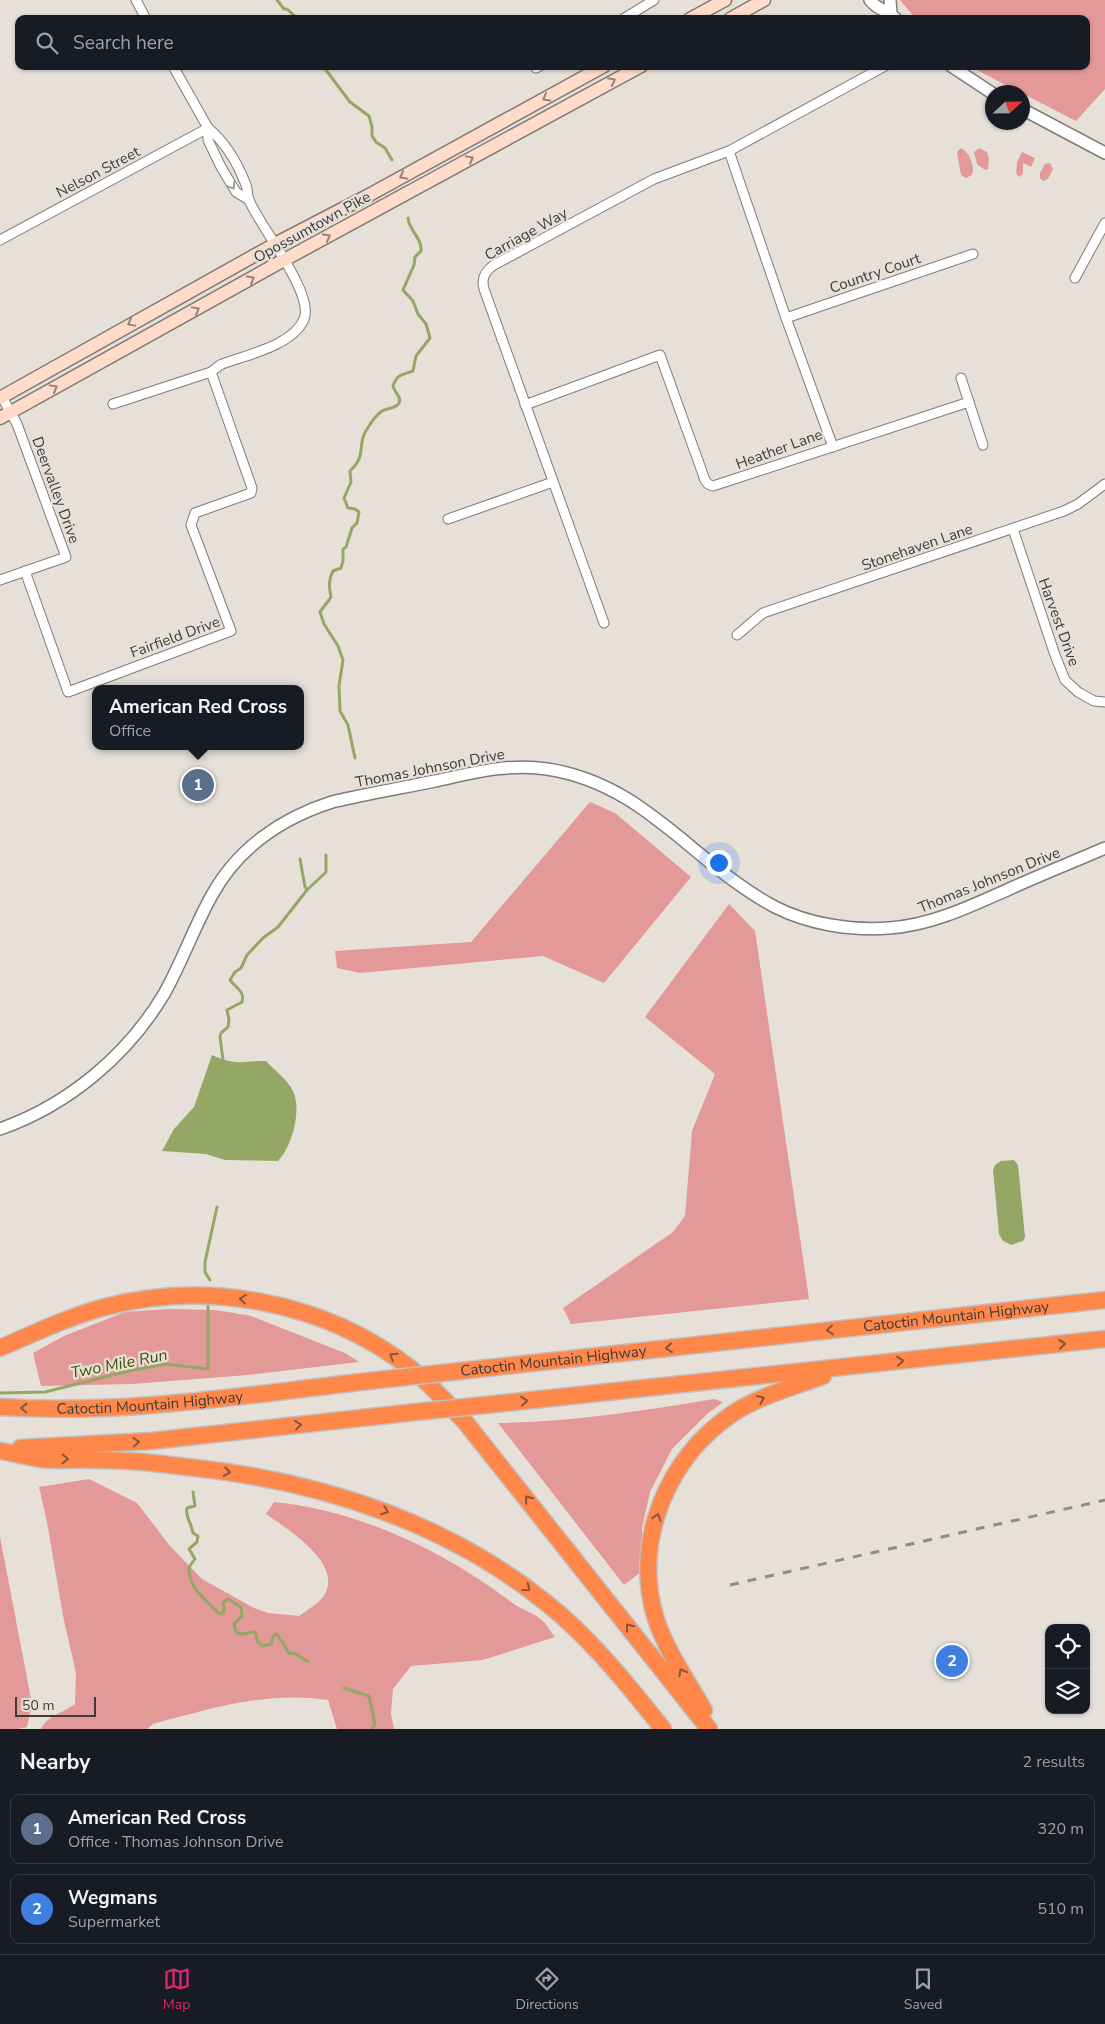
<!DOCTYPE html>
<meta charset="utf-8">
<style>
:root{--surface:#171b24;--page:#242831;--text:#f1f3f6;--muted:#9ea1a6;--line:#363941;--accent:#db2777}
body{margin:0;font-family:"Nunito Sans",sans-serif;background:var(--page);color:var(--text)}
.controls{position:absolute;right:15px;bottom:15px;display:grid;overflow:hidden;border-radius:10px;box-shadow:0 1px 4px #0004}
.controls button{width:45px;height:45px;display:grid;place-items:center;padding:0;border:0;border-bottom:1px solid var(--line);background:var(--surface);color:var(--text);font:25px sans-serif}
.compass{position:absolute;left:985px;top:85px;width:45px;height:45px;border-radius:50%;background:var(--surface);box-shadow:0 1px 4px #0004;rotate:68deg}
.scale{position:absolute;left:15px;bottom:12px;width:81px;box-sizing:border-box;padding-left:5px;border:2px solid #3e3b39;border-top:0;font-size:14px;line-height:18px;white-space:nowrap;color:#3e3b39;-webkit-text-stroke:4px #e6e0d9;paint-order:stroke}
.you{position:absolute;left:718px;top:862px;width:18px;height:18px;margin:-12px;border:4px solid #fff;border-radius:50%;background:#1a73e8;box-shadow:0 0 0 8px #1a73e833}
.badge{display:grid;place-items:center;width:32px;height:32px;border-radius:50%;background:var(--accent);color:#fff;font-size:16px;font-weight:700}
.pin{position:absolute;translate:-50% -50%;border:2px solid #fff;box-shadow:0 1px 5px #0006}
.popup{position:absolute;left:92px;top:685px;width:212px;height:65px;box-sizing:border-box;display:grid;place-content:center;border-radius:10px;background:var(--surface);filter:drop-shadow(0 1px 4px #0005);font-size:16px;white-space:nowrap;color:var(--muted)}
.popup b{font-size:19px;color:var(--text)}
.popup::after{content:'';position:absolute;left:50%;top:100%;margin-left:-10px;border:10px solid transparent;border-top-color:var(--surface)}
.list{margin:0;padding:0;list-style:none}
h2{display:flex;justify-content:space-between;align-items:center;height:65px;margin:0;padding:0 20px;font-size:21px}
h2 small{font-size:16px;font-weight:400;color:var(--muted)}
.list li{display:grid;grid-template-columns:32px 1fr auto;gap:15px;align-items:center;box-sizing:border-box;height:70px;margin:0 10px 10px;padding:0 10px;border:1px solid var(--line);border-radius:10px}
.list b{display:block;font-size:19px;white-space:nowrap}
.list p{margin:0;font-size:16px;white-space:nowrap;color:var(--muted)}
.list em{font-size:16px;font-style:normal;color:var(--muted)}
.icon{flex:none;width:28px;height:28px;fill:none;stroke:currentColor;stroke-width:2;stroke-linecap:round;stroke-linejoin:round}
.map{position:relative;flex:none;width:1105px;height:1729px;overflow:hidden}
.search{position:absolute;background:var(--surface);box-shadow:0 1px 4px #0004;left:15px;right:15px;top:15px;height:55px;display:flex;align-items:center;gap:12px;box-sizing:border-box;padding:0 18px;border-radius:10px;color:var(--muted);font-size:19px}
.sheet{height:225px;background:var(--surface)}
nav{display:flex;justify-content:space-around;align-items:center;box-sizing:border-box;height:70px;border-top:1px solid var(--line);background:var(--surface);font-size:14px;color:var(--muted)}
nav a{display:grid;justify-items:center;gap:2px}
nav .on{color:var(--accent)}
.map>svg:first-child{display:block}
.green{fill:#e29997}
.water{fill:#94a764}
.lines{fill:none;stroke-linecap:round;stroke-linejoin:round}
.stream{stroke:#94a764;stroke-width:3}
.minor-casing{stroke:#807b75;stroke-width:11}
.tertiary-casing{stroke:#807b75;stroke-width:14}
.secondary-casing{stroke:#807b75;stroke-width:15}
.motorway-casing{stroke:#c1c0c0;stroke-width:19}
.minor{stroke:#fff;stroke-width:9}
.tertiary{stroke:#fff;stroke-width:11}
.secondary{stroke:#ffdbc9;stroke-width:12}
.motorway{stroke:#ff874a;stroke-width:16}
.rail{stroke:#908c87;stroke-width:3;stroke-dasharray:9 9;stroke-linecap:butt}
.motorway-bridge-casing{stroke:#c1c0c0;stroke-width:19;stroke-linecap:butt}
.motorway-bridge{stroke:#ff874a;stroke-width:16}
.oneway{stroke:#95837a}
.oneway2{stroke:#9e9d9c}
.oneway3{stroke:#82563f}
.labels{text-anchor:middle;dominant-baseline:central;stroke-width:4.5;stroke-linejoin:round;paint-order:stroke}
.street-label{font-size:15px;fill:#3e3b39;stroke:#e6e0d9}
.water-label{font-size:16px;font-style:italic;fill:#425202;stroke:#e6e0d9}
</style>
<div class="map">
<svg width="1105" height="1729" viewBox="0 0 1105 1729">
<rect width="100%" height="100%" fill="#e6e0d9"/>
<g class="green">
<path d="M 900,0 L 1105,0 L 1105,89 L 1076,121 L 969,66 L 1086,66 L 1086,19 L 916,19 Z"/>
<path d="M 961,148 C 970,153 975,166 972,175 L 966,178 L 961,175 L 957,152 Z"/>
<path d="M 979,148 L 987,152 L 989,158 L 988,169 L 985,170 L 977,164 L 974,152 Z"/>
<path d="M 1022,152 L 1035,158 L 1031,167 L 1023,163 L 1023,174 L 1019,177 L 1016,173 L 1017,162 Z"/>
<path d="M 1050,163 L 1053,169 L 1048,179 L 1043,181 L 1040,178 L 1040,173 L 1045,164 Z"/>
<path d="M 590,802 L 615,813 L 691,877 L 604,983 L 543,956 L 360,973 L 337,968 L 335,951 L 471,942 Z"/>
<path d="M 729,904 L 755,931 L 809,1299 L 571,1324 L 563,1308 L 673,1232 L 685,1216 L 692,1131 L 715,1074 L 645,1017 Z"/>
<path d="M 168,1309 L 216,1310 L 251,1316 L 345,1353 L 359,1362 L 248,1375 L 132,1384 L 41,1386 L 33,1353 L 64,1336 L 125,1312 Z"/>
<path d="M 714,1399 L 723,1402 L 706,1415 L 672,1449 L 650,1492 L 642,1528 L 642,1571 L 624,1585 L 498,1423 C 571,1422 643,1411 714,1399 Z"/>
<path d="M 89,1479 L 137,1503 L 170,1546 L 202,1579 L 254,1608 L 268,1613 L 299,1616 C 307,1610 321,1602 325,1594 C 342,1562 287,1529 266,1514 L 274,1502 C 362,1511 444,1551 514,1604 C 523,1610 536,1614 544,1622 C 548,1626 551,1633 555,1637 L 483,1660 L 411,1666 L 393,1689 L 391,1714 L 394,1729 L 337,1729 L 328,1700 C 266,1691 213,1708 153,1724 L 147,1729 L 41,1729 C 48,1715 63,1713 75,1704 L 76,1673 L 63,1616 L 47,1522 L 39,1487 Z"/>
<path d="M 0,1537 L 32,1704 L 27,1727 L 19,1729 L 0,1729 Z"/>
</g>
<g class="water">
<path d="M 212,1055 C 236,1066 242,1061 266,1061 C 274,1070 288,1080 293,1091 C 302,1110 292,1147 278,1161 L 225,1160 L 206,1154 L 162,1151 L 174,1129 L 194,1107 Z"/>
<path d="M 1014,1160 L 1018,1165 L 1025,1237 L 1023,1241 L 1011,1245 L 1003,1241 L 999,1234 L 993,1170 L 995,1165 L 1001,1161 Z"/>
</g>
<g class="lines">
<g class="stream">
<path d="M 277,0 L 284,9 L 287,9 L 298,19"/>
<path d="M 323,66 L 350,102 L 369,116 L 372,127 L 372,136 L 376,142 L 385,148 L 392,160"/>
<path d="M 355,758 L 348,725 L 340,711 L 339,686 L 343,660 L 338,646 L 324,624 L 320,612 L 331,597 C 329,587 328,581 333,571 L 341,568 L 343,561 L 343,549 L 346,547 L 352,528 L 357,523 L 359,512 L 355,509 L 348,508 L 344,498 L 351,482 L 350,471 C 368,454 356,445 367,429 C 370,424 376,415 382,411 C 387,408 396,409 399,403 C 402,397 394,392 393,386 C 397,374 402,375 413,371 L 416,356 L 430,338 L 426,324 L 418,314 L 413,301 L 403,290 L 414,265 L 415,257 L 421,251 C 422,237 409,231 408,218"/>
<path d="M 300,859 L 305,887 L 307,890"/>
<path d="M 223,1060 L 220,1037 L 221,1033 L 228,1027 L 229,1020 L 227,1010 L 242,1002 C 245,991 236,988 230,980 L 235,972 L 241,968 L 247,955 L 263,938 L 278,927 L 307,890 L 326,872 L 326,855"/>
<path d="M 210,1280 L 205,1272 L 205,1262 L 217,1207"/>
<path d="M 0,1393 L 45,1392 L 129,1371 L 166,1364 L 208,1369 L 208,1304"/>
<path d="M 193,1492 L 195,1506 L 187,1508 C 185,1517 192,1524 193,1533 L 198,1536 L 197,1542 L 189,1549 L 195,1559 C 193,1562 189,1566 189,1569 C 188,1588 208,1601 218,1613 L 222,1614 C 225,1611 224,1608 223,1603 L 228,1599 L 241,1607 L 242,1616 L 234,1624 L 236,1632 L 241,1634 L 255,1632 L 256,1634 L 257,1641 L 263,1646 L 271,1644 L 274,1635 L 277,1634 L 289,1653 L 296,1654 L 308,1662"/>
<path d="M 344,1688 L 369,1696 L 375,1724 L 372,1729"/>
</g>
<g class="minor-casing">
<g id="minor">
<path d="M 136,0 L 146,19"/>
<path d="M 623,19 L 654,0"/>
<path d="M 536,68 L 540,66"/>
<path d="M 208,128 L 208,140 L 221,167 L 236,192 L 249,200"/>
<path d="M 729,151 L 786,318 L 833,447"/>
<path d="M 0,240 L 208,128"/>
<path d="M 1075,278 L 1105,223"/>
<path d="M 786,318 L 973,254"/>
<path d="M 961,378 L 983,445"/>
<path d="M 113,404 L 211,372"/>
<path d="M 525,405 L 660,355 L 705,480 L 708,484 L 713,486 L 969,402"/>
<path d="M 448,519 L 553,482"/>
<path d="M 1013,529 L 1055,655 L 1065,680 L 1078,692 L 1094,701 L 1105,702"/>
<path d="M 25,571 L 68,692 L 231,631 L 191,525 L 195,513 L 251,493 L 252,488 L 211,372 L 220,365 C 245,355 293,346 304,319 C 315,294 259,225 249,200 C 247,195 248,190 246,185 C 238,164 225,142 208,128 L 173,66"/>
<path d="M 0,580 L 66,557 L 17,424 L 2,397"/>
<path d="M 604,623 L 484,289 C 481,278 485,271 494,265 L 654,179 L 729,151 L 885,66"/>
<path d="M 737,635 L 763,613 L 1064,511 L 1078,504 L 1105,484"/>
</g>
</g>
<g class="tertiary-casing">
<g id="tertiary">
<path d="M 870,0 C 878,11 887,9 896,19"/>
<path d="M 890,0 L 891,13"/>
<path d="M 951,66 L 992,93"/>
<path d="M 1022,109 L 1105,153"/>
<path d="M 0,1129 C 68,1105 127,1056 164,994 C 182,962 194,927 212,895 C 238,848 282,818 332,802 C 366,794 401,788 435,781 C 472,773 509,763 547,769 C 646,784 692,863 775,907 C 808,924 852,931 889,928 C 934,925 975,904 1016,886 C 1045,873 1075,861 1105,848"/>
</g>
</g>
<g class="secondary-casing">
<g id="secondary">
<path d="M 690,19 L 725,0"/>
<path d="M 730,19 L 764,0"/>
<path d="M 0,398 L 275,244 L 371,194 L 604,66"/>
<path d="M 0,418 L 284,260 L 641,66"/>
</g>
</g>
<g class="motorway-casing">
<g id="motorway">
<path d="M 0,1348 C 35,1333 68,1317 105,1307 C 209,1280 325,1302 410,1368 C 431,1384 448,1404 466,1423 L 709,1729"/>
<path id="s1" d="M 460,1371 L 1105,1300"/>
<path d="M 476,1406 L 1105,1339"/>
<path id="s2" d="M 0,1407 C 123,1415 247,1395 369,1381"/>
<path d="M 20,1448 L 151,1441 L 425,1411"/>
<path d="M 0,1451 C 13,1453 27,1457 41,1459 C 59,1461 79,1459 97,1460 C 127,1460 158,1463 187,1467 C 324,1481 458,1525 563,1617 C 600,1650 632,1690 663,1729"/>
<path d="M 704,1710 C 687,1680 665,1649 655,1616 C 633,1539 668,1458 732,1414 C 759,1396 793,1387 823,1376"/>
</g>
</g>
<use href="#minor" class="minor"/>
<use href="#tertiary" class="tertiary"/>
<use href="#secondary" class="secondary"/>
<use href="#motorway" class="motorway"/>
<path class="rail" d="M 730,1585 L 1105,1500"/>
<g class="motorway-bridge-casing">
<g id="motorway-bridge">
<path d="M 369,1381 L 460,1371"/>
<path d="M 425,1411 L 476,1406"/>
</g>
</g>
<use href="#motorway-bridge" class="motorway-bridge"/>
</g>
<defs><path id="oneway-chevron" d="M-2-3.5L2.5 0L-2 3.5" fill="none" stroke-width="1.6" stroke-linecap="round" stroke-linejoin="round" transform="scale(1.25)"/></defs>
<g class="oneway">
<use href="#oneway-chevron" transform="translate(612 81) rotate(-28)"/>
<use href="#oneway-chevron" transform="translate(546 98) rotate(151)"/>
<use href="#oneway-chevron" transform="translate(470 159) rotate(-29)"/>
<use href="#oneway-chevron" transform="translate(403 176) rotate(151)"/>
<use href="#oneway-chevron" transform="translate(327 237) rotate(-28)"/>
<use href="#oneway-chevron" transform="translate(251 279) rotate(-30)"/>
<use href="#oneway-chevron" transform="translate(196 310) rotate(-29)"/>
<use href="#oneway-chevron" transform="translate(131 323) rotate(151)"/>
<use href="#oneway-chevron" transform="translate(54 388) rotate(-29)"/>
</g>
<use class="oneway2" href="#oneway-chevron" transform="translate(232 186) rotate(57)"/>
<g class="oneway3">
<use href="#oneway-chevron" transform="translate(243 1299) rotate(-173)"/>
<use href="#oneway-chevron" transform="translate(830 1330) rotate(174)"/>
<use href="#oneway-chevron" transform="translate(1062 1344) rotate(-6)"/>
<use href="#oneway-chevron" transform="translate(669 1348) rotate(174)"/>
<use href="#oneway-chevron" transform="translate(393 1356) rotate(-146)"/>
<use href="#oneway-chevron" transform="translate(900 1361) rotate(-6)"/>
<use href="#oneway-chevron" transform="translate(761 1399) rotate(-23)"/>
<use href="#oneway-chevron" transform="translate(524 1401) rotate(-6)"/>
<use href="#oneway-chevron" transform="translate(24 1408) rotate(-179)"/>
<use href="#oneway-chevron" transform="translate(298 1425) rotate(-6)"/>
<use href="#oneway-chevron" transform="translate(136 1442) rotate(-4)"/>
<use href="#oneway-chevron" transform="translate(65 1459) rotate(1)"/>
<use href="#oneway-chevron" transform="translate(227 1472) rotate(9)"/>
<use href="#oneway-chevron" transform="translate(528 1499) rotate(-128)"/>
<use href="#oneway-chevron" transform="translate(385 1511) rotate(20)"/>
<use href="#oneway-chevron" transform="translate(657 1517) rotate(-74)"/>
<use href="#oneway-chevron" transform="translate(527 1588) rotate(37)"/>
<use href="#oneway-chevron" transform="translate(629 1627) rotate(-128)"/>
<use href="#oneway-chevron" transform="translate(682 1672) rotate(-119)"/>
</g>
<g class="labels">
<g class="street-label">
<text transform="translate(98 172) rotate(-28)">Nelson Street</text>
<text transform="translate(312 227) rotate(-29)">Opossumtown Pike</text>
<text transform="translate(526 234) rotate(-29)">Carriage Way</text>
<text transform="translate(875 273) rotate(-19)">Country Court</text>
<text transform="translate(779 449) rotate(-20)">Heather Lane</text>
<text transform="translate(56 490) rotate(70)">Deervalley Drive</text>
<text transform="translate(917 547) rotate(-19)">Stonehaven Lane</text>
<text transform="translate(1059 622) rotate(70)">Harvest Drive</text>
<text transform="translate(175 637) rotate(-20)">Fairfield Drive</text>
<text transform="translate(430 768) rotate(-11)">Thomas Johnson Drive</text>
<text transform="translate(989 880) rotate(-22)">Thomas Johnson Drive</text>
<text stroke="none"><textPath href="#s1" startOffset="499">Catoctin Mountain Highway</textPath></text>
<text stroke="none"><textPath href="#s1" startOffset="94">Catoctin Mountain Highway</textPath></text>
<text stroke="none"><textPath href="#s2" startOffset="150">Catoctin Mountain Highway</textPath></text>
</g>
<g class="water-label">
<text transform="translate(119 1364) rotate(-11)">Two Mile Run</text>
</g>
</g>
</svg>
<div class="controls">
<button><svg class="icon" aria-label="locate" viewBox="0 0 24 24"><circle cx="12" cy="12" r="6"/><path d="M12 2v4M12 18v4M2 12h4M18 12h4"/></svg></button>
<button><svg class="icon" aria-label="layers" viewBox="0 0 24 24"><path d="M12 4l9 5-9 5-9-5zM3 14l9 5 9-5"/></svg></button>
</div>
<svg class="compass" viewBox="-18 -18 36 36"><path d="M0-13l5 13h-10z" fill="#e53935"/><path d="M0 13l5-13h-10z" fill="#9ea1a6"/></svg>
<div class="scale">50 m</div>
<div class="you"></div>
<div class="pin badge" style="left:198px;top:785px;background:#5c6f8a">1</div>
<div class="popup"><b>American Red Cross</b>Office</div>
<div class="pin badge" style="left:952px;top:1661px;background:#3f7fe0">2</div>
<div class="search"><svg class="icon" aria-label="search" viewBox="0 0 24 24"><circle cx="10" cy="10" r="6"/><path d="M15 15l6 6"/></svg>Search here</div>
</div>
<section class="sheet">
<h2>Nearby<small>2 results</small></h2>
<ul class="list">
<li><span class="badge" style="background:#5c6f8a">1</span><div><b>American Red Cross</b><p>Office · Thomas Johnson Drive</p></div><em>320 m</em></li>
<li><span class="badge" style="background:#3f7fe0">2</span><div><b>Wegmans</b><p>Supermarket</p></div><em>510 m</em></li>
</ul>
</section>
<nav>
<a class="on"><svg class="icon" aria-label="map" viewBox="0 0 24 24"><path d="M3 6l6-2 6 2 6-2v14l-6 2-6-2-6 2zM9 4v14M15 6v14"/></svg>Map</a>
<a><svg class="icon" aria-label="directions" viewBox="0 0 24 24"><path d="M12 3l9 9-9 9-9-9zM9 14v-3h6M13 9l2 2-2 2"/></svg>Directions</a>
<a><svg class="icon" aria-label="saved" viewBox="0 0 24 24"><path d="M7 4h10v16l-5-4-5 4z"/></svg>Saved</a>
</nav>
